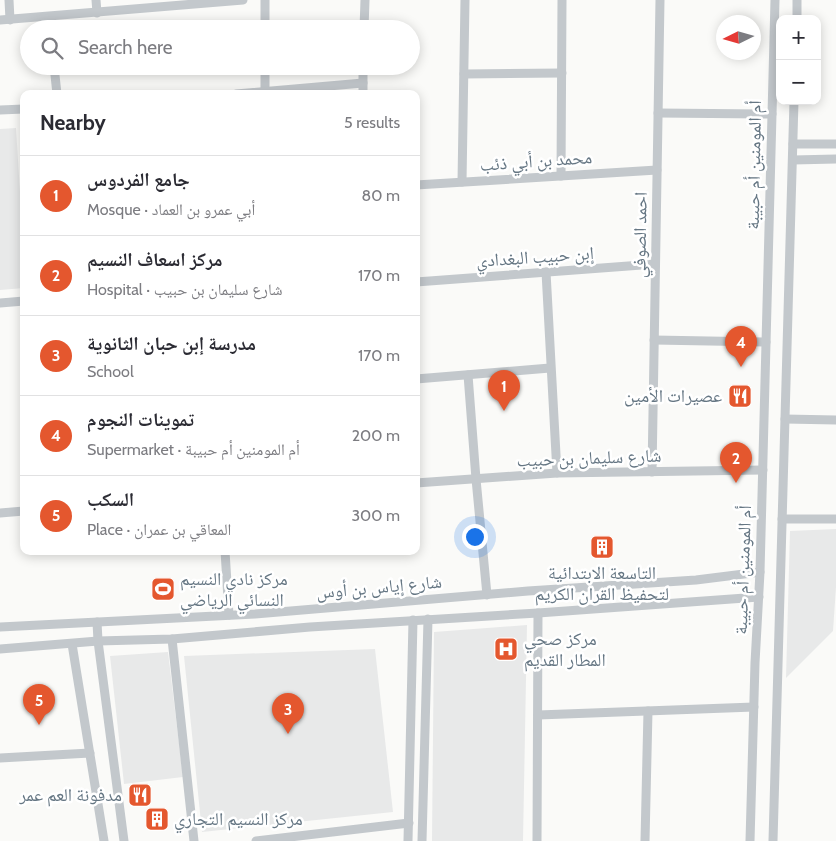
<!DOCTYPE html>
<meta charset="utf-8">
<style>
:root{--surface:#fff;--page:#f7f7f7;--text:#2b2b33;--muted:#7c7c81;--line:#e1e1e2;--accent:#e4572e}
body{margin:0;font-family:Cabin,"Noto Naskh Arabic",sans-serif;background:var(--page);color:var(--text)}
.controls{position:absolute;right:15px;top:15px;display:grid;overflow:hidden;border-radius:10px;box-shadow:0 2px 12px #0003}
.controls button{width:45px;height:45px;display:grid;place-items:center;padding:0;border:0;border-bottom:1px solid var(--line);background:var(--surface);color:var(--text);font:25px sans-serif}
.compass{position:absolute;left:716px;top:15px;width:45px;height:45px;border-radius:50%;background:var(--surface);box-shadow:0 2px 12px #0003;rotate:265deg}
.you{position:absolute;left:474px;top:536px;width:18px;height:18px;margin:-12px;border:4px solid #fff;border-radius:50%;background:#1a73e8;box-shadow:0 0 0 8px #1a73e833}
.badge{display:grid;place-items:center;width:32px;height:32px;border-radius:50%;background:var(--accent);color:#fff;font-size:16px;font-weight:700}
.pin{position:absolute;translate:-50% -41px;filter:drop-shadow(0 1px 2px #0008)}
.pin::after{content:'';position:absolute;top:26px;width:18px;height:15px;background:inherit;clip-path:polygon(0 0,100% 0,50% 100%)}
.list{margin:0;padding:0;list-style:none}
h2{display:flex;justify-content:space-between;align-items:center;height:65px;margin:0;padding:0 20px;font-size:21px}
h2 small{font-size:16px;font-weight:400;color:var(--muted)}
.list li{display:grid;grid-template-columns:32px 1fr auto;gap:15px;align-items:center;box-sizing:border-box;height:80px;padding:0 20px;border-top:1px solid var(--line)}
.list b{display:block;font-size:19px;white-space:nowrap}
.list p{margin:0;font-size:16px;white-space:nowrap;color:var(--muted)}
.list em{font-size:16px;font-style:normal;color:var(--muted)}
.icon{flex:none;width:28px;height:28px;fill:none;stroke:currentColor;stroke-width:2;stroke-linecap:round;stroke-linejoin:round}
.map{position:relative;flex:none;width:836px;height:841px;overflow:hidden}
.search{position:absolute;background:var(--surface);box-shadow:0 2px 12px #0003;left:20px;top:20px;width:400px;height:55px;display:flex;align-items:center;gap:12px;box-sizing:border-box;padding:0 18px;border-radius:28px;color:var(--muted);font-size:19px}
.panel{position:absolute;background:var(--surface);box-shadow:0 2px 12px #0003;left:20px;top:90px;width:400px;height:465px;border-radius:10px}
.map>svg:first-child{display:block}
.built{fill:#e8e9e9}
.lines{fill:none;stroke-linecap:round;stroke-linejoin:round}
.minor{stroke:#c3c8cc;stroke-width:9}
.labels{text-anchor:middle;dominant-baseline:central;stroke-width:5;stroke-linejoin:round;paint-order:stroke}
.street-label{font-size:18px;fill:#657683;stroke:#fff}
.poi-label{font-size:18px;fill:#657683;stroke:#fff;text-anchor:start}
</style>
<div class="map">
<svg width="836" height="841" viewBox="0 0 836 841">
<rect width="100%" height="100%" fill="#fafaf8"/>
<g class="built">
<path d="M 16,128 L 24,256 L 24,288 L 0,290 L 0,129 Z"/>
<path d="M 836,529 L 836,587 L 833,631 L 786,678 L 790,531 Z"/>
<path d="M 527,625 L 523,841 L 432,841 L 434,632 Z"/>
<path d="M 375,649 L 393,812 L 202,832 L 184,656 Z"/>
<path d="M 168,652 L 183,777 L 124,784 L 110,656 Z"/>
</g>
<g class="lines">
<g class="minor">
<path d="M 9,0 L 10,20"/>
<path d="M 96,0 L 97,13"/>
<path d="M 265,0 L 265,29"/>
<path d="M 51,17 L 52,29"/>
<path d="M 797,19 L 797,0"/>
<path d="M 0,20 L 243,0"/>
<path d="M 364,29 L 365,0"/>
<path d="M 54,66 L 57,94"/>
<path d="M 265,66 L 265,91"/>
<path d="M 464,74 L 562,73"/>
<path d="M 236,94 L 363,83"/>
<path d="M 363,94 L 363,66"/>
<path d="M 0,110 L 24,109"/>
<path d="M 658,113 L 772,114"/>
<path d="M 793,144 L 836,144"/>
<path d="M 793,160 L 836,159"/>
<path d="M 561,176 L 562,0"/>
<path d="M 462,182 L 465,0"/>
<path d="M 416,185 L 657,170"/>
<path d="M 546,272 L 557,473"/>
<path d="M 416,282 L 655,264"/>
<path d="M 0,303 L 24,301"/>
<path d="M 654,340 L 766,342"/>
<path d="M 468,375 L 476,479 L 487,595"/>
<path d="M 416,379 L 550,368"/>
<path d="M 785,419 L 836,420"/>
<path d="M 652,472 L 660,0"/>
<path d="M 416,483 L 557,473 L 763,470"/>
<path d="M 0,513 L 24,511"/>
<path d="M 782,519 L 836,519"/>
<path d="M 225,551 L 229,615"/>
<path d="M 97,622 L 98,641 L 124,841"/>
<path d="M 0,627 L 255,614 L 528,591 L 696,580 L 760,572"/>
<path d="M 172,639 L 194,841"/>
<path d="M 72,644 L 104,841"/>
<path d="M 0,649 L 98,641 L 172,639 L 310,627 L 538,613 L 759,597"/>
<path d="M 538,715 L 754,707"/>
<path d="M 0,758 L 90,753"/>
<path d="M 256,841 L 409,823"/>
<path d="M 408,841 L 413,620"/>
<path d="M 422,841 L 428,619"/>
<path d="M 537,841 L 538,613"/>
<path d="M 645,841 L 648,711"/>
<path d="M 750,841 L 755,663 L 760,572 L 775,0"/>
<path d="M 773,841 L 794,101"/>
</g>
</g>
<defs>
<g id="restaurant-square" transform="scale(1.25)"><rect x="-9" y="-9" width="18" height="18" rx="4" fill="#e4572e" stroke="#fff"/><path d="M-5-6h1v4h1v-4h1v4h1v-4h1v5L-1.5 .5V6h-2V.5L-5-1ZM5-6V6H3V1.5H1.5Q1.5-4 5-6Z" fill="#fff"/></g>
<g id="building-square" transform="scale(1.25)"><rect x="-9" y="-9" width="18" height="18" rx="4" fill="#e4572e" stroke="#fff"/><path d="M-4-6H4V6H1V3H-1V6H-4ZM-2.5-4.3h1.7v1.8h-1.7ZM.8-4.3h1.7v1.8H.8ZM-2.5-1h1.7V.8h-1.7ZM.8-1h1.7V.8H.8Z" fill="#fff"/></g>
<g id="stadium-square" transform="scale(1.25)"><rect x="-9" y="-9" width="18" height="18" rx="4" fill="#e4572e" stroke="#fff"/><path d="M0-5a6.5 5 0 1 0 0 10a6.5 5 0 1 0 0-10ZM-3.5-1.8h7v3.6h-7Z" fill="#fff"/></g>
<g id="hospital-square" transform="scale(1.25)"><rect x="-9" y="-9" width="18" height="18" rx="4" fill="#e4572e" stroke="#fff"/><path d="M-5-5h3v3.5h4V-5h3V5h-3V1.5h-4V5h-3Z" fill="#fff"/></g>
</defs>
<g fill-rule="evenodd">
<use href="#restaurant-square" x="740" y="396"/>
<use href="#building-square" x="602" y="547"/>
<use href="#stadium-square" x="163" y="589"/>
<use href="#hospital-square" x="506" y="649"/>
<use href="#restaurant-square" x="140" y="795"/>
<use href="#building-square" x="157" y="819"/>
</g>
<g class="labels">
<g class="street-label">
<text transform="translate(536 161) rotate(-4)">محمد بن أبي ذئب</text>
<text transform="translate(754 165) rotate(-89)">أم المومنين أم حبيبة</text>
<text transform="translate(640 235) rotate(-89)">احمد الصوفي</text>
<text transform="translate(535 257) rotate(-4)">إبن حبيب البغدادي</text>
<text transform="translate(589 458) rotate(-2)">شارع سليمان بن حبيب</text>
<text transform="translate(743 570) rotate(-88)">أم المومنين أم حبيبة</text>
<text transform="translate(379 587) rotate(-5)">شارع إياس بن أوس</text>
</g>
<g class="poi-label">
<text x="722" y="396" text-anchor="end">عصيرات الأمين</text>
<text x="602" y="573" text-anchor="middle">التاسعة الابتدائية<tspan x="602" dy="21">لتحفيظ القران الكريم</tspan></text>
<text x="180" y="579">مركز نادي النسيم<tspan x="180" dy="21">النسائي الرياضي</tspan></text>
<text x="524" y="639">مركز صحي<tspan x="524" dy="21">المطار القديم</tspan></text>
<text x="122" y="795" text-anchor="end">مدفونة العم عمر</text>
<text x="174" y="819">مركز النسيم التجاري</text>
</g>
</g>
</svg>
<div class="controls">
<button>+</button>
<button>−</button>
</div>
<svg class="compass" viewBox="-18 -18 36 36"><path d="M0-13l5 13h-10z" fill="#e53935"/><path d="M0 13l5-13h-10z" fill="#7c7c81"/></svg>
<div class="you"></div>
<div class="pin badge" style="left:504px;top:411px">1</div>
<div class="pin badge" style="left:736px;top:483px">2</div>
<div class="pin badge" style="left:288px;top:734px">3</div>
<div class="pin badge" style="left:741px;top:367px">4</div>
<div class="pin badge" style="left:39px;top:725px">5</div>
<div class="search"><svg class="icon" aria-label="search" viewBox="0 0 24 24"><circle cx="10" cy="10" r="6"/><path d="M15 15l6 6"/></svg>Search here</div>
<section class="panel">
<h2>Nearby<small>5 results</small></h2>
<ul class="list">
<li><span class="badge">1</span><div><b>جامع الفردوس</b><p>Mosque · أبي عمرو بن العماد</p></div><em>80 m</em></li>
<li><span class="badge">2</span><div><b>مركز اسعاف النسيم</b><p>Hospital · شارع سليمان بن حبيب</p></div><em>170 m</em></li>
<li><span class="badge">3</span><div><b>مدرسة إبن حبان الثانوية</b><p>School</p></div><em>170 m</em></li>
<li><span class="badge">4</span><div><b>تموينات النجوم</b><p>Supermarket · أم المومنين أم حبيبة</p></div><em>200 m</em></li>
<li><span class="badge">5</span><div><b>السكب</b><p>Place · المعاقي بن عمران</p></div><em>300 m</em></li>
</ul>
</section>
</div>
